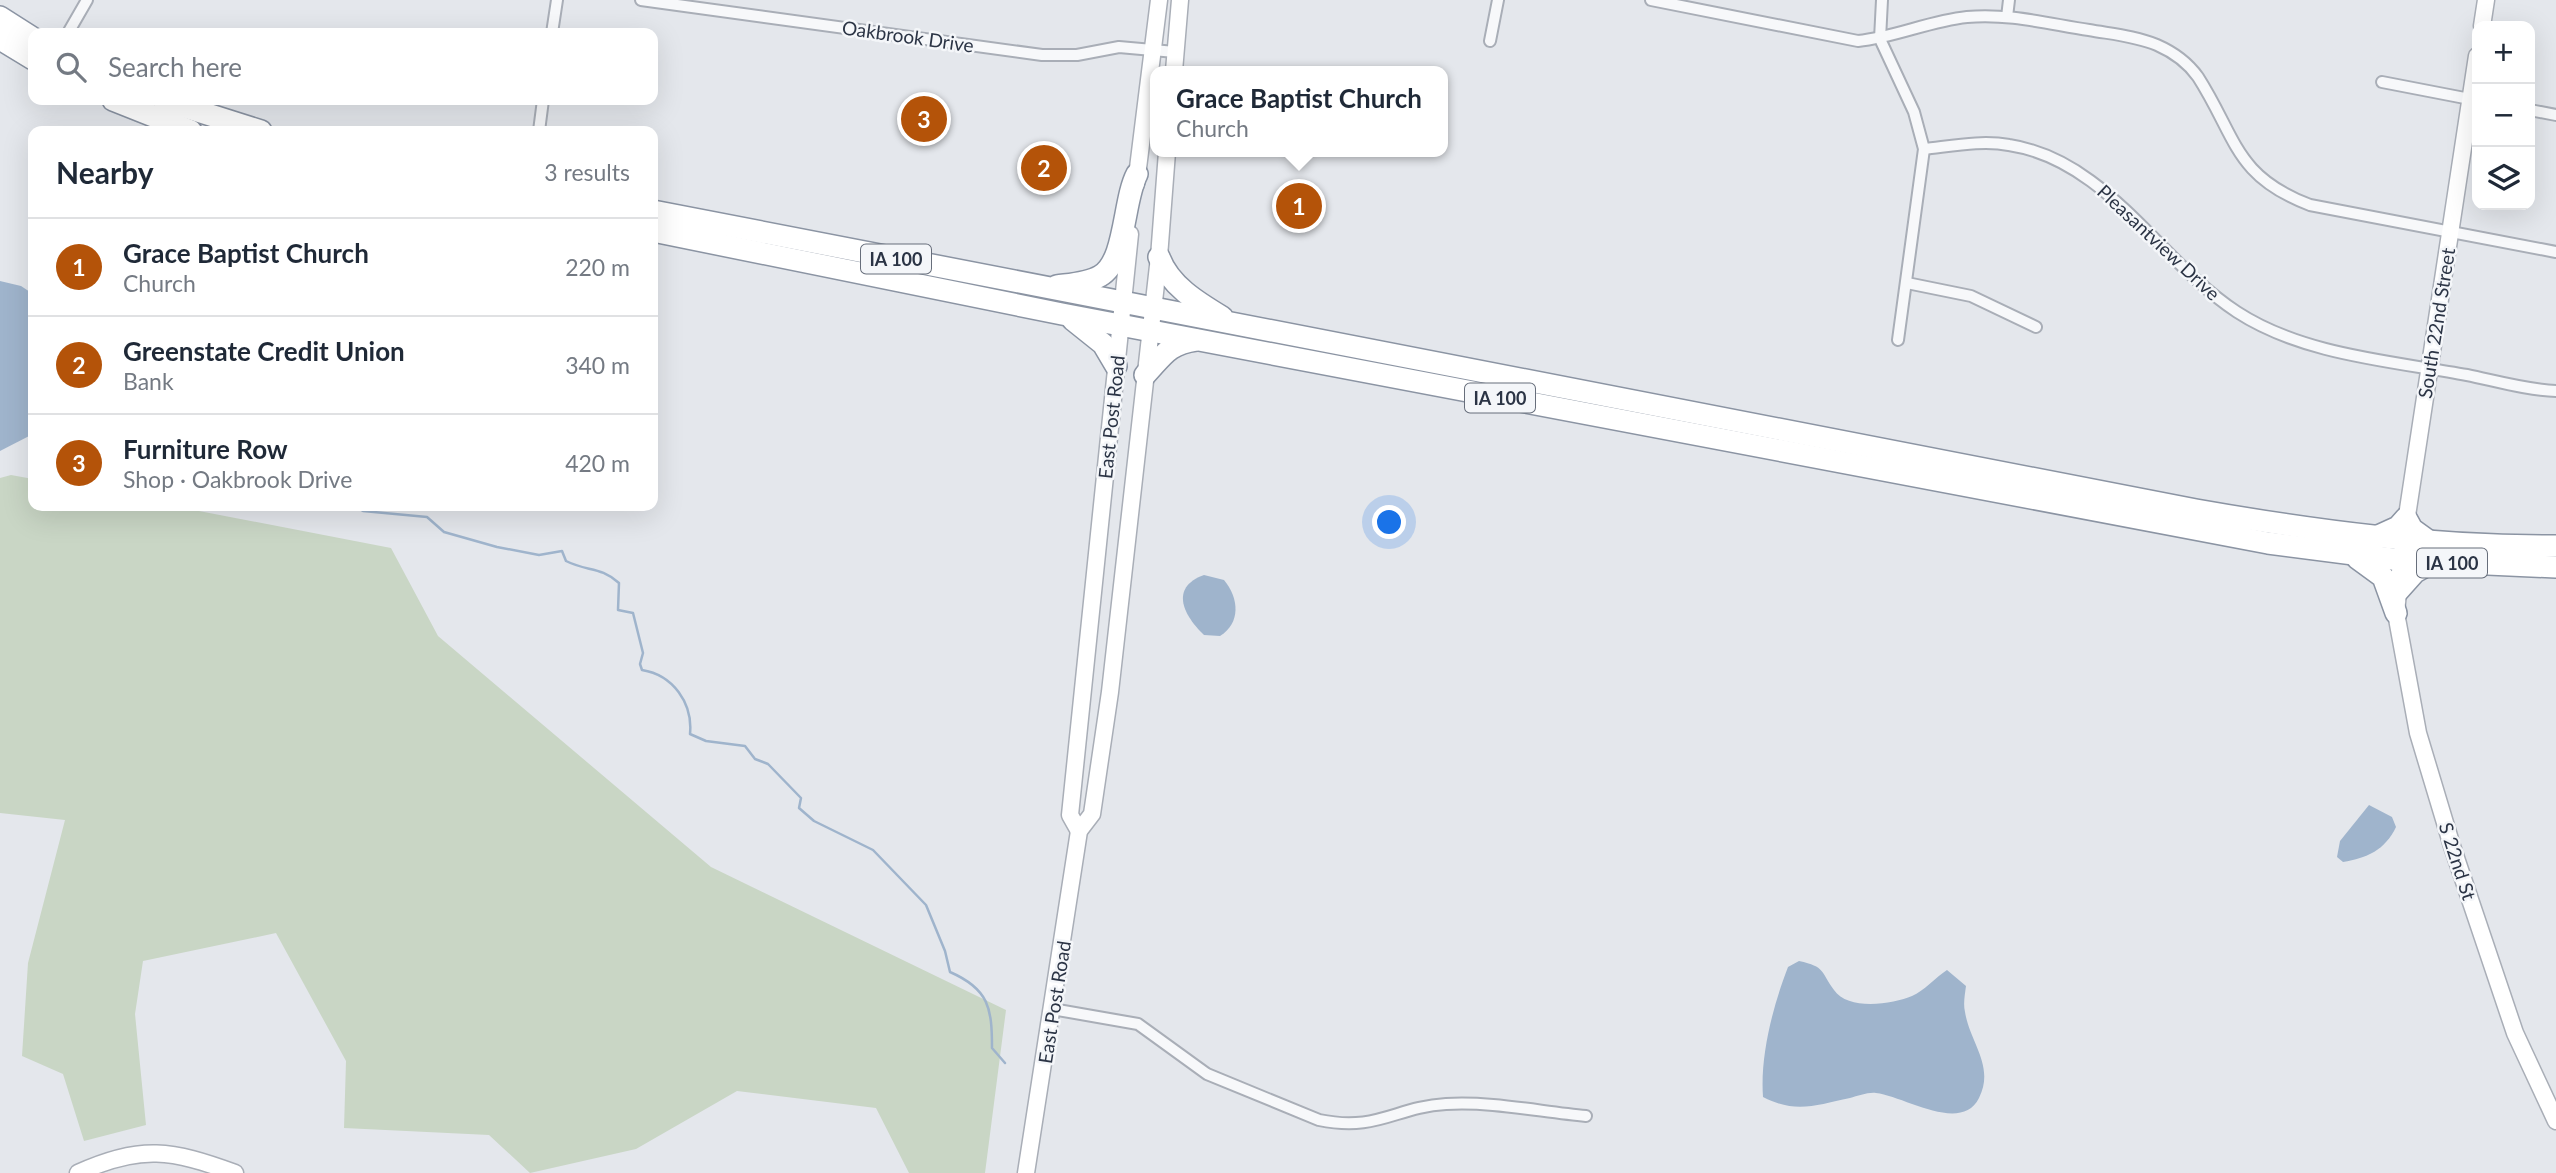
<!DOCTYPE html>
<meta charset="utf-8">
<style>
:root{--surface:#fff;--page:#f6f6f7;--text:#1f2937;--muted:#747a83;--line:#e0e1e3;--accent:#b45309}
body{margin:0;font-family:Lato,sans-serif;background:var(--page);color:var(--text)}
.controls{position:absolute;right:21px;top:21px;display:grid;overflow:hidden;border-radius:14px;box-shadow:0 7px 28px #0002}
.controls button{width:63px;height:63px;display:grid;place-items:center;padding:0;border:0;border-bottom:2px solid var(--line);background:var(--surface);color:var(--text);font:35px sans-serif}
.you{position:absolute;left:1390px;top:523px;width:24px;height:24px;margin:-18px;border:5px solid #fff;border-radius:50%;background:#1a73e8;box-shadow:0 0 0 10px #1a73e833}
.badge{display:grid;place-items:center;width:46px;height:46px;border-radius:50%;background:var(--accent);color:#fff;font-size:23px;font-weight:700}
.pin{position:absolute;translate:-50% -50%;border:4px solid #fff;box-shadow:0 2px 7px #0006}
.popup{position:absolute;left:1150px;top:66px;width:298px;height:91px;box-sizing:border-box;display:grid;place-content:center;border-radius:14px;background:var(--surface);filter:drop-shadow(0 2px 5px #0005);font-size:23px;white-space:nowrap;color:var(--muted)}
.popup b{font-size:26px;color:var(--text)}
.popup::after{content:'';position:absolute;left:50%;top:100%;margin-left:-14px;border:14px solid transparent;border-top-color:var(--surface)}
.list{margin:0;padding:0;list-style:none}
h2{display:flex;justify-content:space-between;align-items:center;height:91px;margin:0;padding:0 28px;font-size:30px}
h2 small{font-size:23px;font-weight:400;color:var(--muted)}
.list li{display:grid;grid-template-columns:46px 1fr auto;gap:21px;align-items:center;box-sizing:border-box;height:98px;padding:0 28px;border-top:2px solid var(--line)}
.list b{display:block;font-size:26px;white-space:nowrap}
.list p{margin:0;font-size:23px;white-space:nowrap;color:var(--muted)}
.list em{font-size:23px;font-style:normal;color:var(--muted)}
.icon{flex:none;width:38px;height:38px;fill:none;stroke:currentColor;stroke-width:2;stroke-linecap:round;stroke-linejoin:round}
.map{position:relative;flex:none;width:2556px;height:1173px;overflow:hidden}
.search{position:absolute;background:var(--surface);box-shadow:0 7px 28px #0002;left:28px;top:28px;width:630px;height:77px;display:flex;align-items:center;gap:18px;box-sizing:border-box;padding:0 24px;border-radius:14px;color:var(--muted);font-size:26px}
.panel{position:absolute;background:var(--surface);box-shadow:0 7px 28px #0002;left:28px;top:126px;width:630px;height:385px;border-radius:14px}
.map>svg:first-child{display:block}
.green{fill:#c9d6c5}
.water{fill:#9fb4cc}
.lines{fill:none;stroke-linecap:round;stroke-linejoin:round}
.stream{stroke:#9fb4cc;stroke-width:2.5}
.street-casing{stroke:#a9aeb7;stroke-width:14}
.secondary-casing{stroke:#a9aeb7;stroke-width:19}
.highway-casing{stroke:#8b94a3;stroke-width:24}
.street{stroke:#f7f8fa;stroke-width:10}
.secondary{stroke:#fff;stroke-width:16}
.highway{stroke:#fff;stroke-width:21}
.labels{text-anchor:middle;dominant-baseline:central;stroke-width:5;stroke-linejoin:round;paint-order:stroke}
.shield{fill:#f4f6f9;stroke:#676e7b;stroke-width:2}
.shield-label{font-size:18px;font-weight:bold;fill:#2b3445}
.street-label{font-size:19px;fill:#2b3445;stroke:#f4f6f9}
</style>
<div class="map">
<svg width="2556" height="1173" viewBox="0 0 2556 1173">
<rect width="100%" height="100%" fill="#e4e7ec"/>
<path class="green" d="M 11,475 L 33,479 L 33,506 L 173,506 L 391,548 L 438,636 L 711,867 L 1006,1010 L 985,1173 L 909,1173 L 876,1108 L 737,1091 L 636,1149 L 530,1173 L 489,1135 L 344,1128 L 346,1061 L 276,933 L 143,961 L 135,1014 L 146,1125 L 84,1141 L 63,1074 L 22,1056 L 28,963 L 65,820 L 0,813 L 0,478 Z"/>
<g class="water">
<path d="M 0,281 L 21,286 L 33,294 L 33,434 L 0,451 Z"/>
<path d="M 1204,575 L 1224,580 C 1239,598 1241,623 1220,636 L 1204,635 C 1185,617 1168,588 1204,575 Z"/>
<path d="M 2369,805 L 2392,817 L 2396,827 C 2385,850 2367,858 2343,862 L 2337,857 L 2340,841 Z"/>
<path d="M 1799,961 C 1826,967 1820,971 1834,990 C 1848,1011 1893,1004 1912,996 C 1924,991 1936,977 1947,970 L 1966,986 C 1965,994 1963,1004 1965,1012 C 1970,1043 1995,1066 1979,1098 C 1961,1134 1904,1096 1876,1093 C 1868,1092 1858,1096 1850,1098 C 1816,1105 1796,1114 1763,1097 C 1760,1055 1773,1006 1788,967 Z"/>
</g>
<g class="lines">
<path class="stream" d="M 355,506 L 363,511 L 427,517 L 444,532 L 497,547 L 539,555 L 562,551 L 566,561 C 588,572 600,566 619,583 L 618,610 L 633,613 L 643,653 L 640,664 L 642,670 C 673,675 693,703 690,734 L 706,741 L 745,746 L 755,759 L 768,764 L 801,798 L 799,808 L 814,821 L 873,850 L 926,905 L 945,951 L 950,972 C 989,989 992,1008 992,1048 L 1005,1063"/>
<g class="street-casing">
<g id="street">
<path d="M 641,0 L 1042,55 L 1077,55 L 1119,47 L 1175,52"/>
<path d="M 1651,0 L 1858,41 C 1896,37 1929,21 1967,17 C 2008,13 2049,24 2089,30 C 2111,34 2136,36 2157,45 C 2173,52 2188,63 2198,77 C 2237,138 2234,176 2310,205 L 2556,252"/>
<path d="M 1882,0 L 1880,39 L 1914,112 L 1924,149 L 1898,340"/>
<path d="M 2007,17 L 2009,0"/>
<path d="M 68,33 L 87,0"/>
<path d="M 552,33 L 557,0"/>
<path d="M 1490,41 L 1498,0"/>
<path d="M 2382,82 L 2475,100"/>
<path d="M 2530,110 L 2556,115"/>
<path d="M 539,131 L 543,100"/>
<path d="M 1924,149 C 1952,146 1982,140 2009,145 C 2107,160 2159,261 2237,312 C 2303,355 2391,361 2467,375 C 2496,381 2527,390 2556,391"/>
<path d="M 1907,283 L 1971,296 L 2036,327"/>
<path d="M 1052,1009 L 1138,1024 L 1207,1074 L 1319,1120 C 1378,1132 1395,1107 1446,1104 C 1491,1101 1541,1112 1586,1116"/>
</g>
</g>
<g class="secondary-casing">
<g id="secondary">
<path d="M 2482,26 L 2486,0"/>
<path d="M 1174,71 L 1180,0"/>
<path d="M 1136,184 L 1159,0"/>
<path d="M 2405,529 L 2477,56"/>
<path d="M 2402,551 L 2396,613 L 2418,733 L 2452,846 L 2515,1033 L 2556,1121"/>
<path d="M 1079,831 L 1070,815 L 1130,234"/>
<path d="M 78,1173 C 141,1144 172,1150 235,1173"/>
<path d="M 1026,1173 L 1079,831 L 1092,814 L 1110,692 L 1159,257 L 1167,152"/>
</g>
</g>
<g class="highway-casing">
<g id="highway">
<path d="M 0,17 L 33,38"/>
<path d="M 0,39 L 33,59"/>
<path d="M 113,100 L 191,131"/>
<path d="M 163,100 L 261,131"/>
<path d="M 653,211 L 2196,510 C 2315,531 2435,547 2556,546"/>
<path d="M 653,231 L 1062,314 L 2268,543 L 2400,560 L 2556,567"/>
<path d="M 1159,257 C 1169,285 1197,302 1222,317"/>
<path d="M 1057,286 C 1071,284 1088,283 1100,276 C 1126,262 1123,200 1137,174"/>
<path d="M 1073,320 L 1103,344 L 1116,366"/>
<path d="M 1145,375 C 1163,356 1168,344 1196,340"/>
<path d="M 2376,537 L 2398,527 L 2406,518 L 2412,529 L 2430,542"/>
<path d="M 2357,558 L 2383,577 L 2396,613"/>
<path d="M 2398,591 L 2415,572 L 2433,562"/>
</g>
</g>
<use href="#street" class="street"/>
<use href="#secondary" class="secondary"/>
<use href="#highway" class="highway"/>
</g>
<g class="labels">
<g class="shield">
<rect x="861" y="244.5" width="70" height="29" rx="5"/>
<rect x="1465" y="383.5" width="70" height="29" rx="5"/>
<rect x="2417" y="548.5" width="70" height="29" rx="5"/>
</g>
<g class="shield-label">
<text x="896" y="259">IA 100</text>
<text x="1500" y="398">IA 100</text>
<text x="2452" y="563">IA 100</text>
</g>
<g class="street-label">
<text transform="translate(908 36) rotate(8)">Oakbrook Drive</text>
<text transform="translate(2159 242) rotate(43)">Pleasantview Drive</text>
<text transform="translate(2436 323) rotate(-81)">South 22nd Street</text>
<text transform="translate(1111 417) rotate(-84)">East Post Road</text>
<text transform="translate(2458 861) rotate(72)">S 22nd St</text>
<text transform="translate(1054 1002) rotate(-81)">East Post Road</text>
</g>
</g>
</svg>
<div class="controls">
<button>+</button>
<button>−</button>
<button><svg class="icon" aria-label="layers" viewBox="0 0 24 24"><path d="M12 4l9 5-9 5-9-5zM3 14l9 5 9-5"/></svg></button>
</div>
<div class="you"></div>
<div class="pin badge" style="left:1299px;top:206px">1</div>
<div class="popup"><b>Grace Baptist Church</b>Church</div>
<div class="pin badge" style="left:1044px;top:168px">2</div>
<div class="pin badge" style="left:924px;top:119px">3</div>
<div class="search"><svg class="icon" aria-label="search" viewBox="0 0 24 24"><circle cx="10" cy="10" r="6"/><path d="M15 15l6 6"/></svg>Search here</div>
<section class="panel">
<h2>Nearby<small>3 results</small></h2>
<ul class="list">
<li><span class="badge">1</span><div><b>Grace Baptist Church</b><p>Church</p></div><em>220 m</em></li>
<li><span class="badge">2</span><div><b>Greenstate Credit Union</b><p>Bank</p></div><em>340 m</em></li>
<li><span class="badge">3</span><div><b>Furniture Row</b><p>Shop · Oakbrook Drive</p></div><em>420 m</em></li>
</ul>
</section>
</div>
